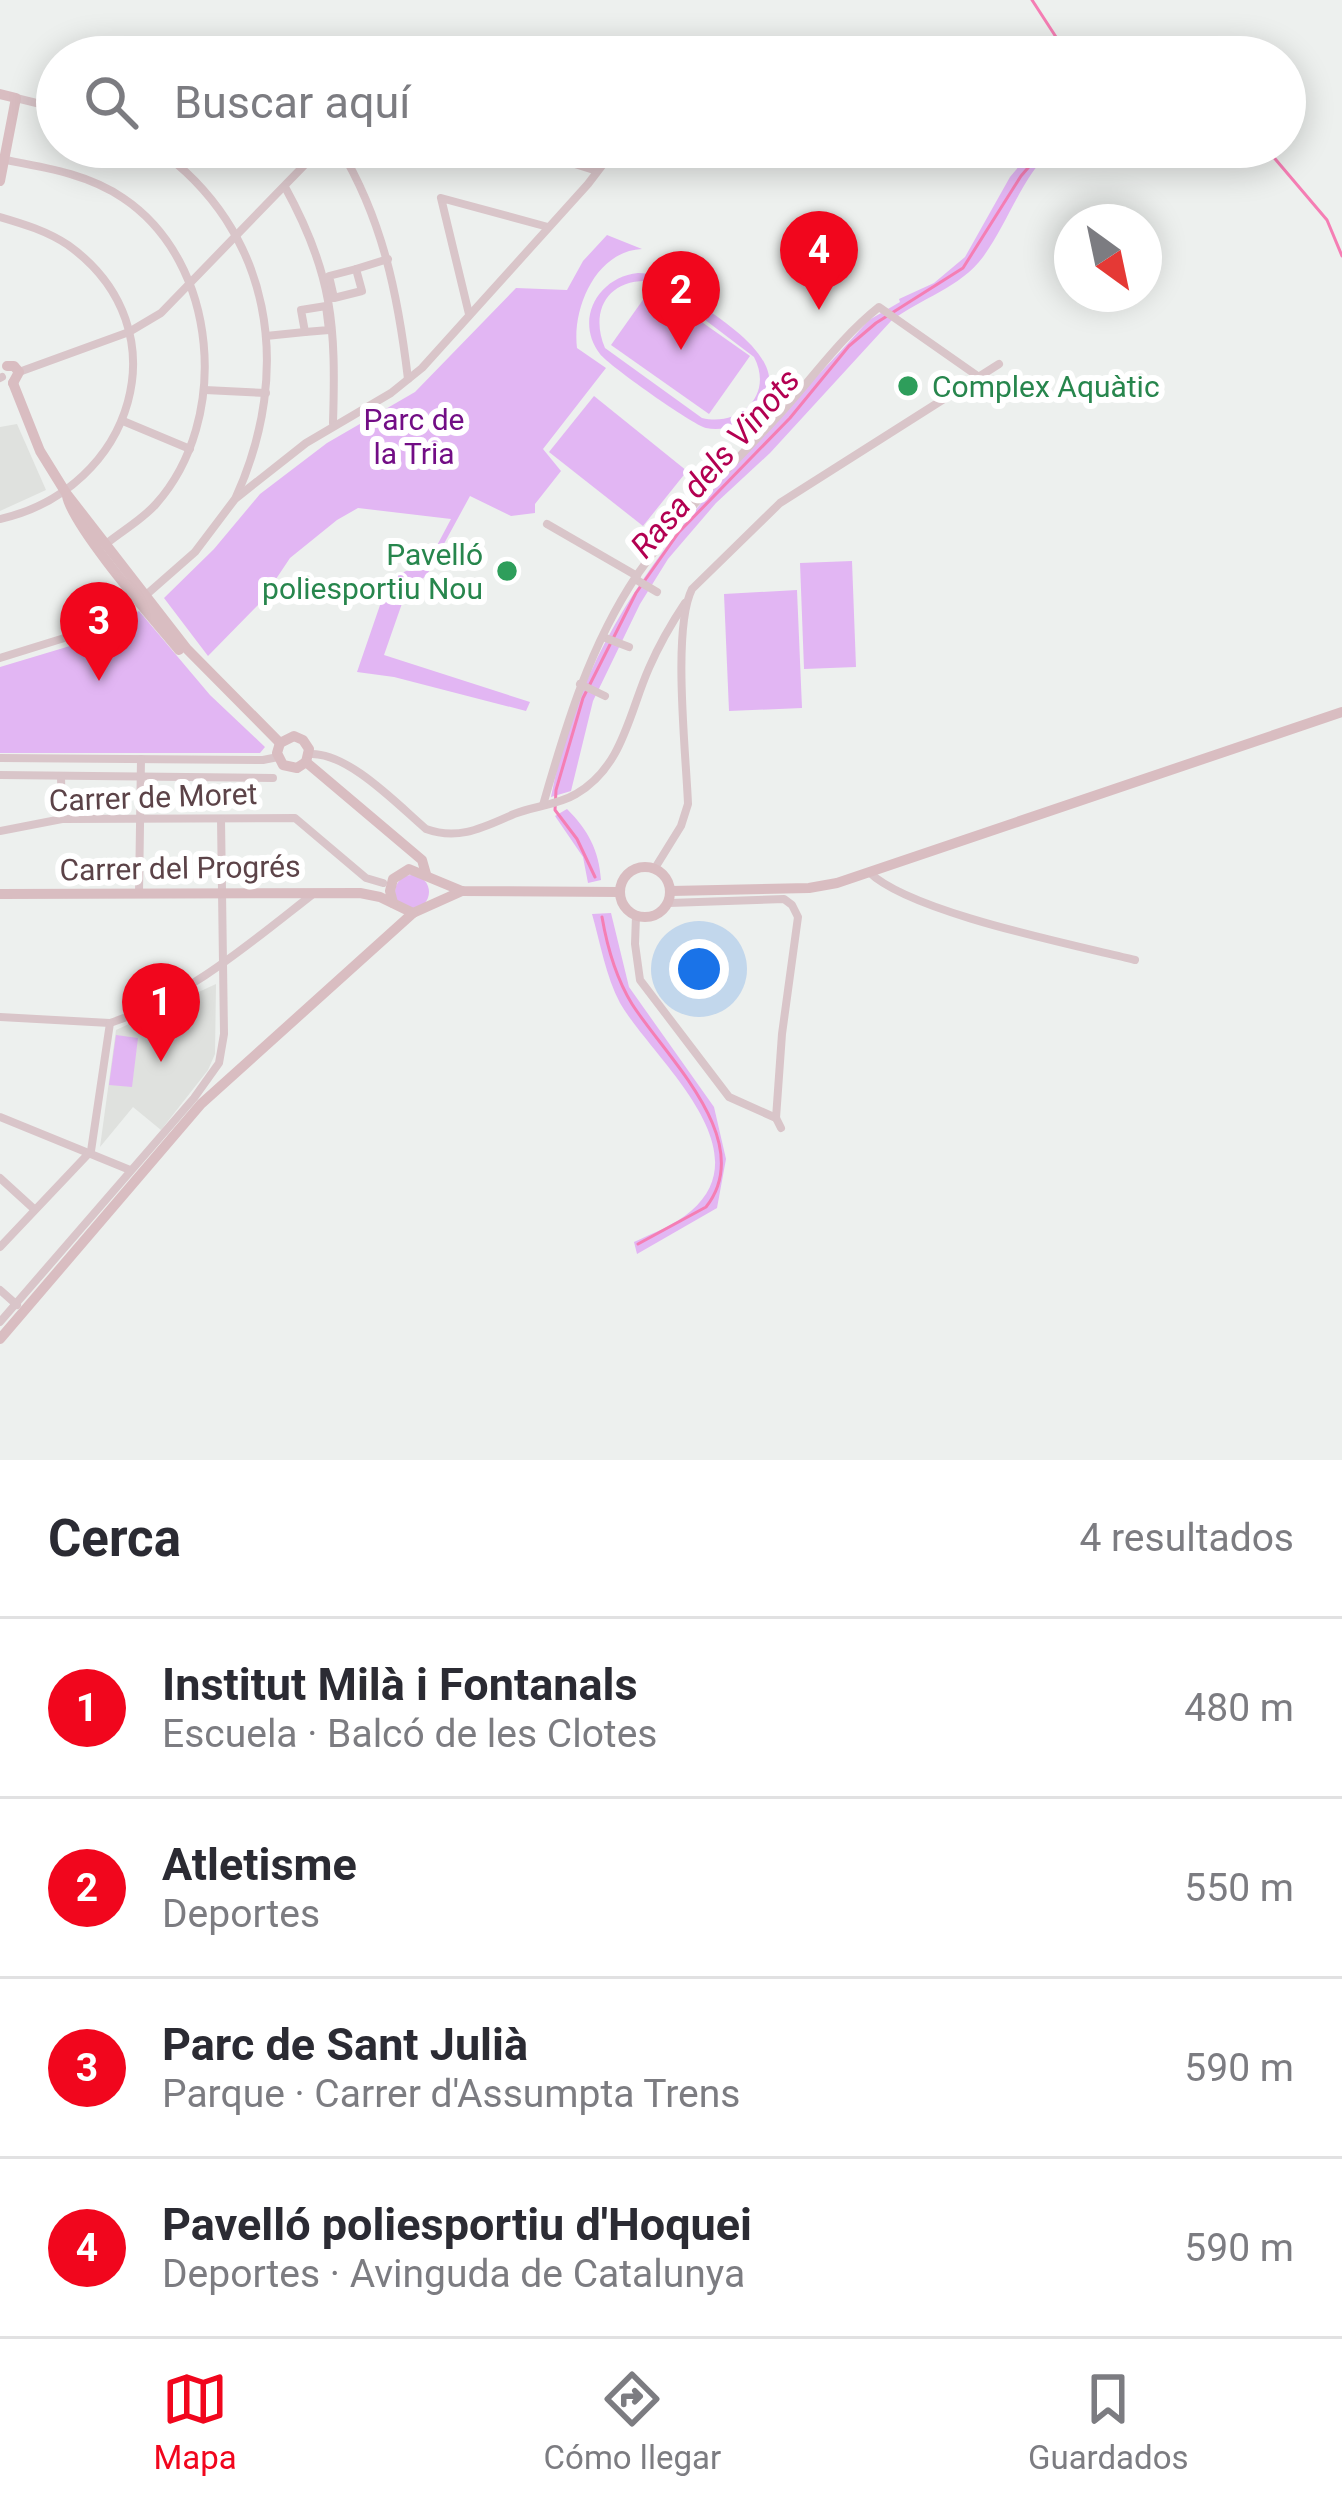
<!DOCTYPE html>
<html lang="es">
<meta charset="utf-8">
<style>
:root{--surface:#fff;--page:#f7f7f7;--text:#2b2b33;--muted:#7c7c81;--line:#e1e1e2;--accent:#f1061d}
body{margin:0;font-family:Roboto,sans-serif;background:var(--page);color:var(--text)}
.compass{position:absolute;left:1054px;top:204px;width:108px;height:108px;border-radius:50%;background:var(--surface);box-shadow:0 6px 30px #0003;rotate:147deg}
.you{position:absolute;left:699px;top:969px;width:42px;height:42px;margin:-30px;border:9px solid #fff;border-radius:50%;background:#1a73e8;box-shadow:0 0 0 18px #1a73e833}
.badge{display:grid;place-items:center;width:78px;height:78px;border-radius:50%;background:var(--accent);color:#fff;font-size:39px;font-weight:700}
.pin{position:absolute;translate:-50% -99px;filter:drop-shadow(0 3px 6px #0008)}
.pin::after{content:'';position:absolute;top:63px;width:42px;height:36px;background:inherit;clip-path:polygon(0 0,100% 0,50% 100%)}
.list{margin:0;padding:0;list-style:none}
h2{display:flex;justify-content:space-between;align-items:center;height:156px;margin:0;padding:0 48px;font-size:51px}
h2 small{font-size:39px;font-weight:400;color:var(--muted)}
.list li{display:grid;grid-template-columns:78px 1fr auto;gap:36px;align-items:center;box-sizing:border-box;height:180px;padding:0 48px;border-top:3px solid var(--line)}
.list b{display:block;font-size:45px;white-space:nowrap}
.list p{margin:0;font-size:39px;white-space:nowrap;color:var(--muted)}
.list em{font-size:39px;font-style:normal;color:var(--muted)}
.icon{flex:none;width:66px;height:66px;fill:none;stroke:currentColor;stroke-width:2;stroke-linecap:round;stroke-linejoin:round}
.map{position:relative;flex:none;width:1342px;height:1460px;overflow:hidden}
.search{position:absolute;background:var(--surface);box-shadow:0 6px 30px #0003;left:36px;right:36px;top:36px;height:132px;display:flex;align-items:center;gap:30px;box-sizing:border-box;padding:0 42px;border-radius:66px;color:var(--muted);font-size:45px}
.sheet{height:876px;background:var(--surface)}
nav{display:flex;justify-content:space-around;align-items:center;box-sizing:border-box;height:168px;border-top:3px solid var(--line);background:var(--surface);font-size:33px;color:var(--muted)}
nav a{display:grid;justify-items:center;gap:6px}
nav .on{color:var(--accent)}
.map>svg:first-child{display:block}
.education{fill:#dfe1de}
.green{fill:#e2b6f3;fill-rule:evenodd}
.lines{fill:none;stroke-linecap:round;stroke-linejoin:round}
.stream{stroke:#f57eb4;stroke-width:3}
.street{stroke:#d9c5c9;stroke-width:8}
.secondary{stroke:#d9bdc1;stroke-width:10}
.leisure-dot{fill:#2e9e5b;stroke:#fff;stroke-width:4.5}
.labels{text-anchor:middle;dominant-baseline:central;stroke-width:12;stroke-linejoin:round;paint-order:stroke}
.leisure-label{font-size:30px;fill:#27864d;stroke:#fff;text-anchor:start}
.park-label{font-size:30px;fill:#720d85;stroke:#fff}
.street-label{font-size:30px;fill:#5c4348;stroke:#fff}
.water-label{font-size:33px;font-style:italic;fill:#b30051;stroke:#fff}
</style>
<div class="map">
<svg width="1342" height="1460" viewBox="0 0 1342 1460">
<rect width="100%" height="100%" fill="#edf0ee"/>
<g class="education">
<path d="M 17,424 L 46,490 L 0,511 L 0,427 Z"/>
<path d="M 216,984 L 215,1054 L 208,1070 L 161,1130 L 133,1107 L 100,1147 L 116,1030 Z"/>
</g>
<g class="green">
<path d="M 1035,147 L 1054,147 C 1021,178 1009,221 983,257 C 960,288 921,298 891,321 L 770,453 L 716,503 L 668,559 L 640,604 L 593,701 L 571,791 L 551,797 C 591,588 734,470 869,320 L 900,302 L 899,299 L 934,283 L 965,257 L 1010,177 Z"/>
<path d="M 607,235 L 642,249 C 596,251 572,308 577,348 L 606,368 L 543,449 L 561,471 L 535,504 L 535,513 L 511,516 L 470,496 L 427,575 L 406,592 L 384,655 L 530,702 L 526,711 L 394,677 L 357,672 L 389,579 L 406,571 L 424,570 L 451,519 L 358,508 L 337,520 L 290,558 L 260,603 L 208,656 L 164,598 L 214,549 L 260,494 L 327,443 L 415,392 L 516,288 L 567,290 L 583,261 Z"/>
<path d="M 638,273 C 664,273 682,291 702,306 C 735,329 804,373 749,418 C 738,427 720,431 706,428 C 693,425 608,365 600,354 C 574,320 598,277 638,273 ZM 647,281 L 663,288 L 754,357 C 774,395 740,427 702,418 L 605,348 C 590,313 606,280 647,281 Z"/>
<path d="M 652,287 L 750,356 L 709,414 L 611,345 Z"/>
<path d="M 594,396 L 687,471 L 643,526 L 549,452 Z"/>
<path d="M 852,561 L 856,667 L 804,669 L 800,563 Z"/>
<path d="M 797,590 L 802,708 L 729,711 L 724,594 Z"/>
<path d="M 139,611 L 210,695 L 265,747 L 260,753 L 0,753 L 0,667 L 70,646 Z"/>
<path d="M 567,809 C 588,830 599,850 601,880 L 588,883 L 583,857 L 555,816 Z"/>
<circle cx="412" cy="892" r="17"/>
<path d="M 611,913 L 629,987 L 714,1107 L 726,1159 L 717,1208 L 637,1254 L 634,1242 C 653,1233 675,1225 691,1211 C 764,1148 651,1057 620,1003 C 606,977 600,942 592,914 Z"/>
<path d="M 116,1035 L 138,1038 L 132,1087 L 109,1085 Z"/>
</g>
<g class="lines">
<g class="stream">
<path d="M 1032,0 L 1069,57"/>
<path d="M 1151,147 L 1165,157 L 1190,147"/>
<path d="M 1265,147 L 1327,220 L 1342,256"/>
<path d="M 595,877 L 577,839 L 555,810 L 556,790 L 583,698 L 636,593 L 679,532 L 790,418 L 849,346 L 876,323 L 963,268 L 1021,176 L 1046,147"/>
<path d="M 602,917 C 607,946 616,978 632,1004 C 665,1056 758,1141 706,1207 L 638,1244"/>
</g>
<g class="street">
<path d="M 16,98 L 57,108"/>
<path d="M 155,147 C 274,231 293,371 236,497"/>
<path d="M 339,147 C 383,220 398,295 408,379"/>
<path d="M 521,147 L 597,171"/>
<path d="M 0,159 C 42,167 87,173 123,198 C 219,262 231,420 156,504 C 143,519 122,531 106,544"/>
<path d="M 285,187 C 333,274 336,326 333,423"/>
<path d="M 0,217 C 24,224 47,231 68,245 C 185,329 133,489 0,519"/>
<path d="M 356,269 L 362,291 L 334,298 L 329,276 Z"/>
<path d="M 356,269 L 388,259"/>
<path d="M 326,306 L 329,330 L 305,332 L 301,310 Z"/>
<path d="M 469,314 L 441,198 L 548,227"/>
<path d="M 266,336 L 305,332"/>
<path d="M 19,372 L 129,332 L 161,313 L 322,147"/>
<path d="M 0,378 L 2,377"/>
<path d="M 205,390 L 266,393"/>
<path d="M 123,421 L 190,449"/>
<path d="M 547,524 L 637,576"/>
<path d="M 635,579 L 657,592"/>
<path d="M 146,595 L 195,552 L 235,499 L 306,443 L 391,393 L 422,368 L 588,184 L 607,159 L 607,152 L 601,147"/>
<path d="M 603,637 L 629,647"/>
<path d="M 0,658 L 74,635 L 136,598"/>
<path d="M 580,684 L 605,696"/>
<path d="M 309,754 C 347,751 398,805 426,829 C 459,841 484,827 514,814 C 534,806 558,805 576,794 C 623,767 629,713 649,668 C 659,645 671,624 685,603"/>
<path d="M 0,758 L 263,760 L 278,757"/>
<path d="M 0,775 L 273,778"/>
<path d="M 61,776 L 62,819"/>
<path d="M 543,805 C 566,725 590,645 637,575 C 678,516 730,468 778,416 C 812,379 840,338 879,307 L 979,377"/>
<path d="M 0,831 L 62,819 L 295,818 L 366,878 L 383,883"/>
<path d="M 655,868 L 681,826 L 688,804 C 686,753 672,629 692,589 L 780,503 L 999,364"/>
<path d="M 869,872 C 909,912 1074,945 1135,960"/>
<path d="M 139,893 L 141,759"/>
<path d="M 669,903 L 784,899 L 792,905 L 798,917 L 782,1034 L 776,1118 L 781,1128"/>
<path d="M 636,916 L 635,944 L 640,980 L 729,1097 L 776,1118"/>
<path d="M 0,1017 L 110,1023 C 188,997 249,944 313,894"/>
<path d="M 0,1117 L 130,1170"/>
<path d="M 0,1178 L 34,1209"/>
<path d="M 0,1247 L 91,1151 L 110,1023"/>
<path d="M 0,1290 L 17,1305"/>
<path d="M 0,1322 L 194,1098 L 219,1063 L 224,1034 L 221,819"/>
</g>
<g class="secondary">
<path d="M 0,94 L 16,98 L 0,181"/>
<path d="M 7,366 L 14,366 L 19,372 L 13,383"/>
<path d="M 13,383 L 40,451 L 66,493 L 187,649 L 280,743"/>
<path d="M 67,496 C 73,527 155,621 179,650"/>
<path d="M 280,743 L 294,736 L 303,740 L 309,749 L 306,762"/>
<path d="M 280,743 L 277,753 L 283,765 L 297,768 L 306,762"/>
<path d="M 306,762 L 422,860 L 426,874"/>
<circle cx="645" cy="892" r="25"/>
<path d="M 671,891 L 809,888 L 837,883 L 1342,712"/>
<path d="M 0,894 L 360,893 L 380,897 L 413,913 L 462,891"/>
<path d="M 393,903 L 390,891 L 393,879 L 409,869 L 462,891 L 619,892"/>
<path d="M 0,1339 L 201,1104 L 413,913"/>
</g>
</g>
<g class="leisure-dot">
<circle cx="908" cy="386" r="12"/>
<circle cx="507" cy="571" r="12"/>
</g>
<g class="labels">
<g class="leisure-label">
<text x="932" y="386">Complex Aquàtic</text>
<text x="483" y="554" text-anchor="end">Pavelló<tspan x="483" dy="34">poliesportiu Nou</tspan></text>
</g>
<g class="park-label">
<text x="414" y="419">Parc de<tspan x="414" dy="34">la Tria</tspan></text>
</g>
<g class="street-label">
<text transform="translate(153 797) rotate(-2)">Carrer de Moret</text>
<text transform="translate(180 868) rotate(-1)">Carrer del Progrés</text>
</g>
<g class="water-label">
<text transform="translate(715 463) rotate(-49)">Rasa dels Vinots</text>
</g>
</g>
</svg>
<svg class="compass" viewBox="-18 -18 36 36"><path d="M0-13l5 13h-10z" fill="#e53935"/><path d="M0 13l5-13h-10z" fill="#7c7c81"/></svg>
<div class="you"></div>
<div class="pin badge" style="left:161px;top:1062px">1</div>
<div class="pin badge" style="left:681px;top:350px">2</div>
<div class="pin badge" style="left:99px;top:681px">3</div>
<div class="pin badge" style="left:819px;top:310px">4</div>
<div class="search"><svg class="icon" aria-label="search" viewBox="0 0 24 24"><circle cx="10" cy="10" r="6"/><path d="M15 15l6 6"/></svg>Buscar aquí</div>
</div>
<section class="sheet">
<h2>Cerca<small>4 resultados</small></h2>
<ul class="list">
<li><span class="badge">1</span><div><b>Institut Milà i Fontanals</b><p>Escuela · Balcó de les Clotes</p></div><em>480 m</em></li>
<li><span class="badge">2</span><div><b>Atletisme</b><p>Deportes</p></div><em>550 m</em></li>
<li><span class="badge">3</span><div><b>Parc de Sant Julià</b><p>Parque · Carrer d'Assumpta Trens</p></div><em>590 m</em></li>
<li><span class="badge">4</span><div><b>Pavelló poliesportiu d'Hoquei</b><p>Deportes · Avinguda de Catalunya</p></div><em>590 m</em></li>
</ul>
</section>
<nav>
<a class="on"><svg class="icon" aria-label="map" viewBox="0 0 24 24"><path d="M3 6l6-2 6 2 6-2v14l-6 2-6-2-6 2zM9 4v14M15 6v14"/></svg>Mapa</a>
<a><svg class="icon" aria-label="directions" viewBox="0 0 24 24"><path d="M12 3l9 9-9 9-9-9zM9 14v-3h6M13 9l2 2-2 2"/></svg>Cómo llegar</a>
<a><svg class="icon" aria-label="saved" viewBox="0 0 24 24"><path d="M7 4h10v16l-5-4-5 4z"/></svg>Guardados</a>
</nav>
